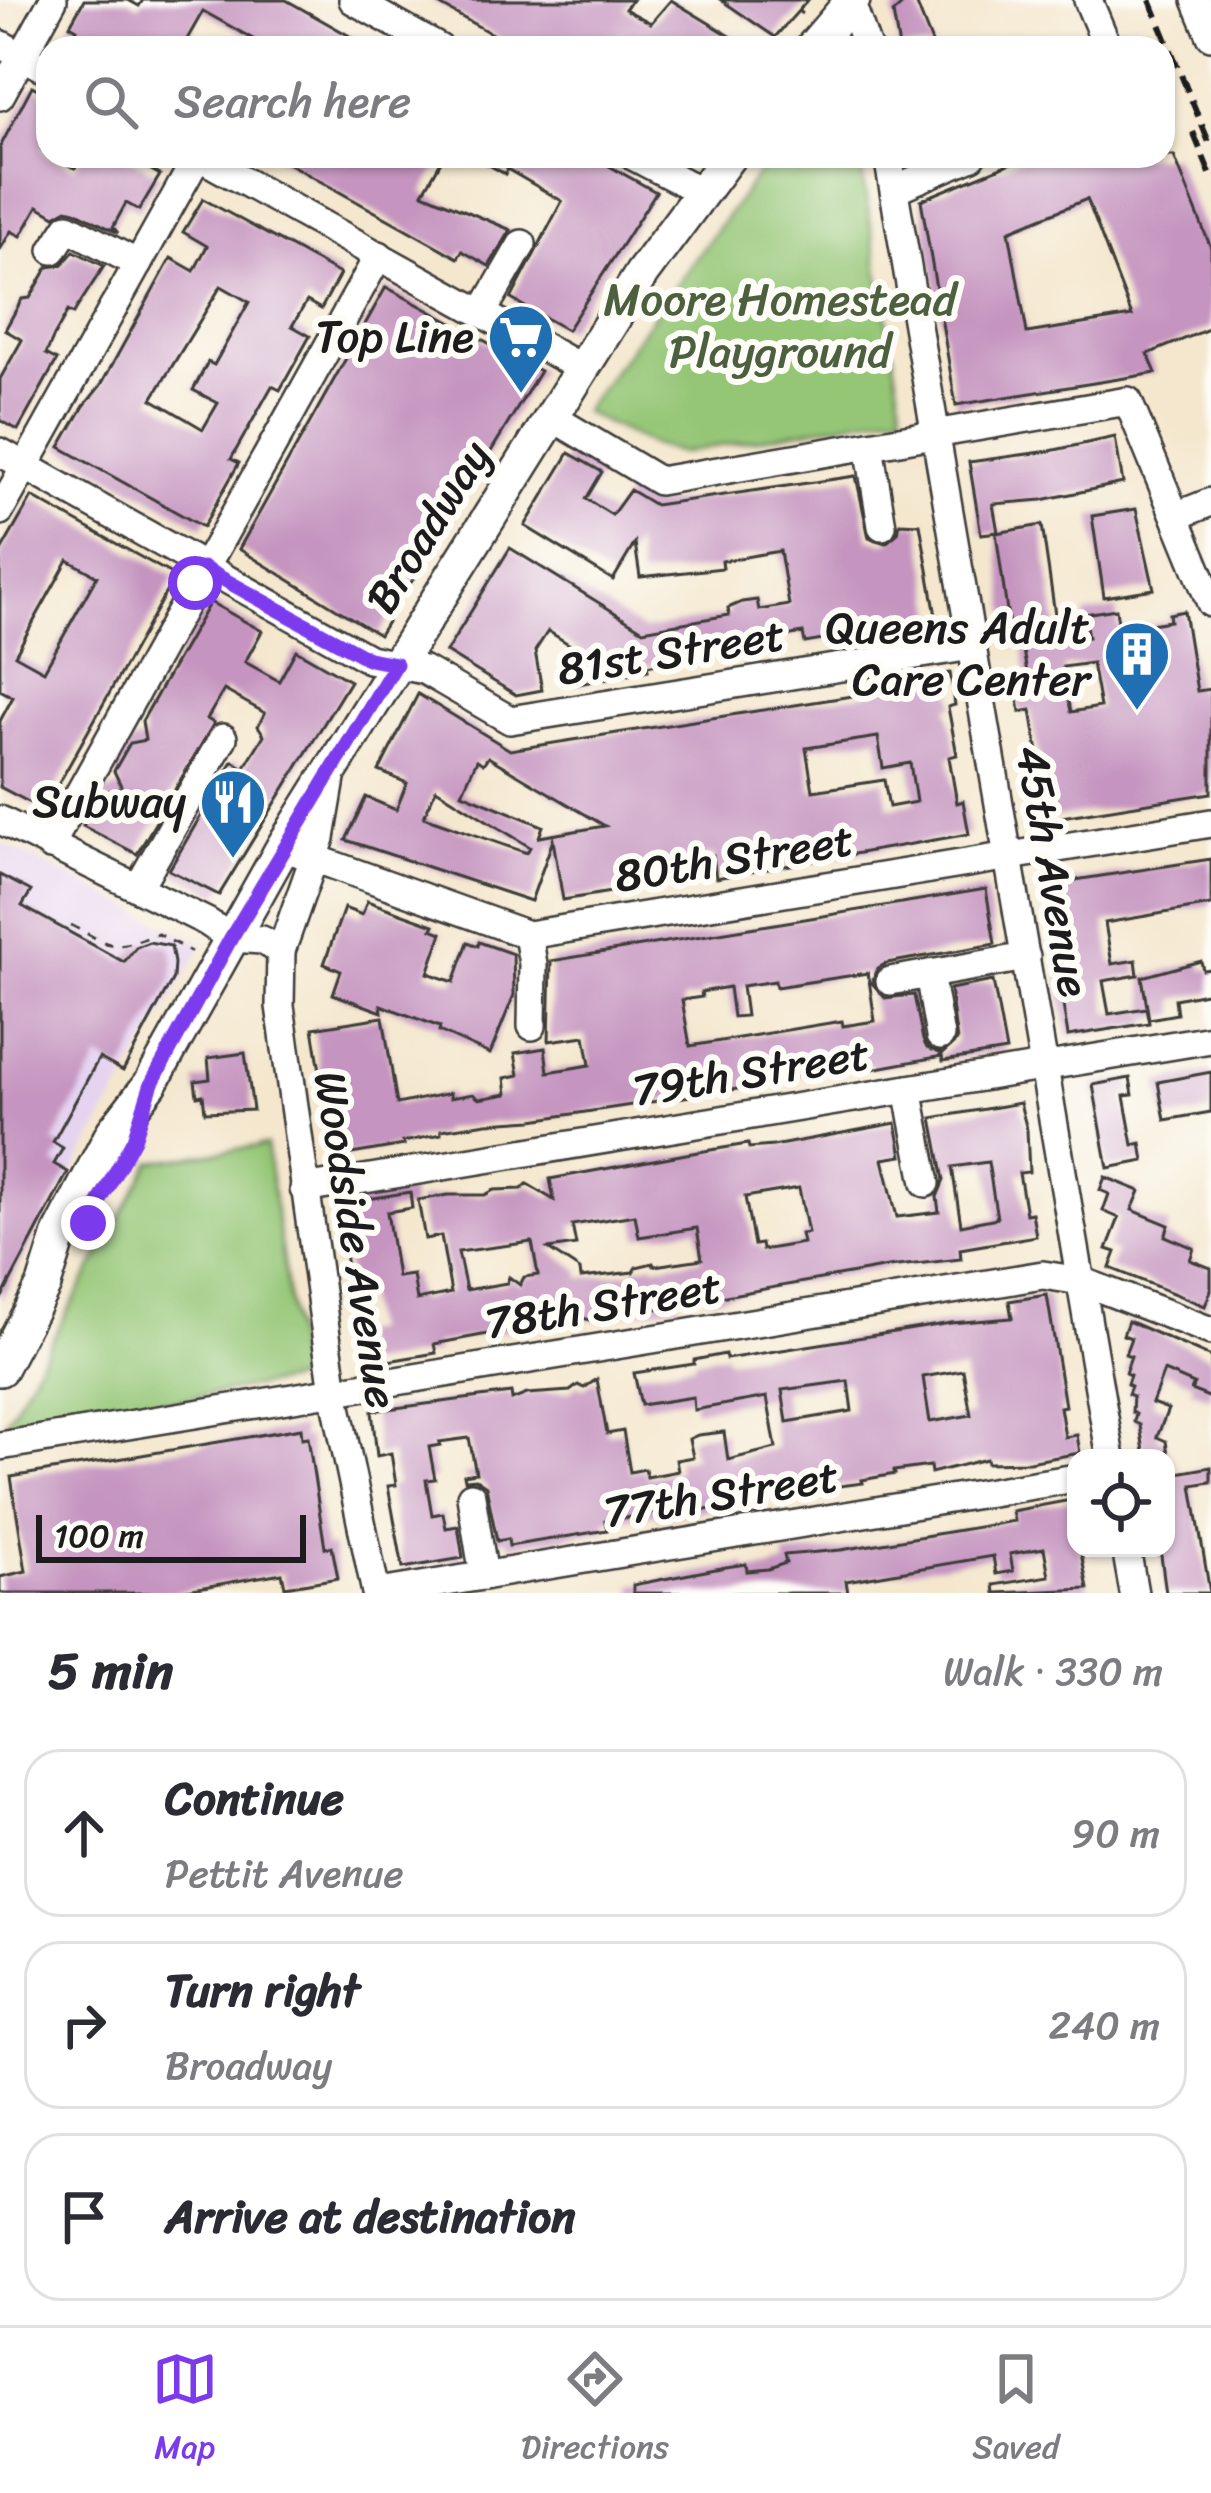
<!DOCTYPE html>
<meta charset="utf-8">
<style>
:root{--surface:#fff;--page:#f7f7f7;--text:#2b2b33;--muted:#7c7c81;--line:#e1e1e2;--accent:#7c3aed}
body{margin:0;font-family:Sriracha,sans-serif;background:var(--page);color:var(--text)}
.controls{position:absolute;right:36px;bottom:36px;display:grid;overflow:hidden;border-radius:24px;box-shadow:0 3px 9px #0004}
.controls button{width:108px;height:108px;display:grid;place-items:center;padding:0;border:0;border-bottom:3px solid var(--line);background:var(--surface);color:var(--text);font:60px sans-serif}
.scale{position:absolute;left:36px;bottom:30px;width:270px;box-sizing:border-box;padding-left:12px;border:6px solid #1c1c1c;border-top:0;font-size:33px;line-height:42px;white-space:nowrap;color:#1c1c1c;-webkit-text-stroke:9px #fdfcf7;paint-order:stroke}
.stop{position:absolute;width:36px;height:36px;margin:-27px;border:9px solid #7c3aed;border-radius:50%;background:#fff}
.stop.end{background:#7c3aed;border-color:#fff;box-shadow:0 3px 12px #0008}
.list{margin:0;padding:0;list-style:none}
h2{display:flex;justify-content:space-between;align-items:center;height:156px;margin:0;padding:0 48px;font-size:51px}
h2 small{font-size:39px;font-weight:400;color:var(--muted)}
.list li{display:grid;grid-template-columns:78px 1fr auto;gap:36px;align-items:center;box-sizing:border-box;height:168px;margin:0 24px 24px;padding:0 24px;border:3px solid var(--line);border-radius:36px}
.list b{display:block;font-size:45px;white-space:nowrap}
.list p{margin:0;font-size:39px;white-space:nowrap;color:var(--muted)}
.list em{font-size:39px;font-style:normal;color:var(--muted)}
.icon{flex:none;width:66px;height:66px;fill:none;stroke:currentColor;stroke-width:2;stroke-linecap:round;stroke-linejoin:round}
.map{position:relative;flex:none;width:1211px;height:1593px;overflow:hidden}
.search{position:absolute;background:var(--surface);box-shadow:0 3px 9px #0004;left:36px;right:36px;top:36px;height:132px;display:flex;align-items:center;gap:30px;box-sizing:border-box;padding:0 42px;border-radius:36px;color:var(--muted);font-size:45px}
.sheet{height:732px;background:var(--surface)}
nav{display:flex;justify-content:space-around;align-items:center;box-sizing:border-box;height:168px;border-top:3px solid var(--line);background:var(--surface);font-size:33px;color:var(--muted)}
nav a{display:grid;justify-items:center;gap:6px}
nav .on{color:var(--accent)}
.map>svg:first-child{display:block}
.built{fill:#e5d3f0}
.green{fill:#94c676;stroke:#587149;stroke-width:3}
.building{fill:#c594c0;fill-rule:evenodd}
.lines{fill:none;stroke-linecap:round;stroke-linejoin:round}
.minor-casing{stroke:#3c3a37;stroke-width:32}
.major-casing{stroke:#3c3a37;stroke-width:38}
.path{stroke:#3c3a37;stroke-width:3;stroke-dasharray:9 9;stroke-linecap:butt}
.minor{stroke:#fff;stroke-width:27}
.major{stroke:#fff;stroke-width:33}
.rail{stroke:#1c1c1c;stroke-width:6;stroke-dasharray:18 9;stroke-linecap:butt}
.route{stroke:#7c3aed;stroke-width:15}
.labels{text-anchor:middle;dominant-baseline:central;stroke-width:12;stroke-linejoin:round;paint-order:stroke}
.park-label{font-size:45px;fill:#4c6040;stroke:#fdfcf7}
.poi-label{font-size:45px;fill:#1c1c1c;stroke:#fdfcf7;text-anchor:end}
.street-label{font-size:45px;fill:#1c1c1c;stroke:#fdfcf7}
</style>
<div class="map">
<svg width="1211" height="1593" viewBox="0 0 1211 1593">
<rect width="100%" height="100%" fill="#fdfcf7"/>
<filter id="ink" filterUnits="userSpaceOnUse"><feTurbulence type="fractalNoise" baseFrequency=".00833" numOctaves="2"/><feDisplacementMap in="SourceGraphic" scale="24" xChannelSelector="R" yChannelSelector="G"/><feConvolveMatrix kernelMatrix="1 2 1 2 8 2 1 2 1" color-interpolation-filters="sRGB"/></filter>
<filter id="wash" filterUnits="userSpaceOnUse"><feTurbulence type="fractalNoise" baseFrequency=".004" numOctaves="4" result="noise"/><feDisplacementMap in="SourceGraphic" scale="48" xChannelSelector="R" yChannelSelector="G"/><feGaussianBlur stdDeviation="2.7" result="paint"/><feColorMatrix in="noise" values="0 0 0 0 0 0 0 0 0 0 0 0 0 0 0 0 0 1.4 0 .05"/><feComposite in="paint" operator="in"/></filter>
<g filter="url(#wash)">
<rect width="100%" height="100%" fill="#f4e7ce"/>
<path class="built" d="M 0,842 L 203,944 L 0,1300 Z"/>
<g class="green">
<path d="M 771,156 L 859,156 L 903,412 L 682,453 L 652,445 L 583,412 Z"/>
<path d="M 266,1145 L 300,1379 L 1,1431 L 151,1162 Z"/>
</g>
<g id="blocks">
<g class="building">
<path d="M 84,0 L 128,0 L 139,6 L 143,0 L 286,0 L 371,48 L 269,48 L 203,11 L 182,48 L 66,48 L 77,29 L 70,25 Z"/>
<path d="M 431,0 L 632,0 L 625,9 L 651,23 L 671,0 L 750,48 L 648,48 L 620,32 L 611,48 L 517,48 Z"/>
<path d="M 721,0 L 808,0 L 775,37 Z"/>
<path d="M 907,0 L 915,0 L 934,48 L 899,48 L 893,13 Z"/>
<path d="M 32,86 L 48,95 L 48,140 L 42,149 L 48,156 L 75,168 L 81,156 L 126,156 L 160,175 L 139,210 L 126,203 L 113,227 L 118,233 L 75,211 L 67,209 L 55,216 L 38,206 L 21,236 L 11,231 L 0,250 L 0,147 Z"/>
<path d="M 275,156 L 444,156 L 423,193 L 511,230 L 489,266 L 462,251 L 458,258 Z"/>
<path d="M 473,156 L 591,156 L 656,192 L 567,330 L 511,299 L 562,201 L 507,169 L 505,174 Z"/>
<path d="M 1028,156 L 1174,156 L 1211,248 L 1211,328 L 1148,354 L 1156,373 L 956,405 L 921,200 ZM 1087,199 L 1132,316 L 1027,333 L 1009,231 Z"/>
<path d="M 203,199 L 340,274 L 321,309 L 307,301 L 292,326 L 310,336 L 280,390 L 272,386 L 231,459 L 239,463 L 203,527 L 60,447 L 84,406 L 101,385 L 171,258 L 194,271 L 207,246 L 183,232 ZM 221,286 L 249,302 L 214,365 L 208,362 L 193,390 L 218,403 L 203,429 L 152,399 Z"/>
<path d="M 74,251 L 104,266 L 73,314 L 68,311 L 54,336 L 46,354 L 57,360 L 18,430 L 0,420 L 0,379 L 22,340 L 5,330 L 22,299 L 30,298 L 48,267 L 62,265 Z"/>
<path d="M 386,287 L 540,371 L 379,635 L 239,549 Z"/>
<path d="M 1115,437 L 1123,483 L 1042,500 L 993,504 L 998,532 L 981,534 L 969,462 L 1050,451 Z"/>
<path d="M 569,453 L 602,472 L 586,499 L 612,515 L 630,490 L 655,505 L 856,476 L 869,538 L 886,543 L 898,533 L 900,523 L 920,524 L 936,616 L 926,617 L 927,622 L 805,643 L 803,633 L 662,658 L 662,663 L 647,666 L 648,670 L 574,685 L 570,663 L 591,658 L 548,631 L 535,651 L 542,690 L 516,695 L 446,652 L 510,548 L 643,630 L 729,615 L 728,608 L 742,602 L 757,600 L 759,610 L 789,605 L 780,551 L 722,561 L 723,568 L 640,577 L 635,543 L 613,580 L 525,526 Z"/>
<path d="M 32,497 L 175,576 L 44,810 L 0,787 L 0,721 L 13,697 L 0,690 L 0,553 ZM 68,560 L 97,576 L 44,671 L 15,655 Z"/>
<path d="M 1136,509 L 1154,589 L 1104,597 L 1092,516 Z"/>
<path d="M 1042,525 L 1059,642 L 1088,637 L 1084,614 L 1116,609 L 1119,629 L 1170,621 L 1169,614 L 1184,611 L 1197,691 L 1211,689 L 1211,793 L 1049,819 L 1031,710 L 1020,712 L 1015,680 L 1028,678 L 1022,645 L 1012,647 L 996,533 ZM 1092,663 L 1100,707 L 1071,712 L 1063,667 Z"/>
<path d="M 210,602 L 262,631 L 245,662 L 279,681 L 296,650 L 350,681 L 219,895 L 169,870 L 233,761 L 244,768 L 264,735 L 258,726 L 265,713 L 224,690 L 207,719 L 214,723 L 137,854 L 83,826 L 101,793 L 122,788 L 114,771 L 130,743 L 145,740 L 142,721 Z"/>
<path d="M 950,673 L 955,705 L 948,707 L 957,755 L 949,757 L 957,803 L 963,801 L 969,834 L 716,878 L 713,855 L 684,860 L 688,879 L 563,900 L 553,840 L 531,901 L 346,840 L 366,797 L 396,810 L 407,783 L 379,771 L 418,694 L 510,750 L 871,693 L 869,687 ZM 878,737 L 883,768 L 910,763 L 916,802 L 889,807 L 884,780 L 813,791 L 806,748 ZM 488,757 L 605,826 L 539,837 L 543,826 L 462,793 L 477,760 L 483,764 ZM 436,789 L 530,847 L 527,853 L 424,817 Z"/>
<path d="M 1211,859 L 1211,905 L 1105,923 L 1112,964 L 1136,960 L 1138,975 L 1103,981 L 1109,1014 L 1146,1008 L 1149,1023 L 1068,1036 L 1058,974 L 1071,971 L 1056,883 Z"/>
<path d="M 0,875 L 31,891 L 22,906 L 124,962 L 136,947 L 149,942 L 171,946 L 174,963 L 173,978 L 123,1071 L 99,1058 L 53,1142 L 63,1148 L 54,1164 L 68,1172 L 0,1301 Z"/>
<path d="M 986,889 L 995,944 L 887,963 L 878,968 L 872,983 L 885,998 L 914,995 L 923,1040 L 927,1048 L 942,1054 L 957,1041 L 950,989 L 993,981 L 1006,1051 L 943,1061 L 942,1056 L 872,1069 L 871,1064 L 842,1067 L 749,1083 L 750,1087 L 533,1120 L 487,1123 L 441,1130 L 441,1134 L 403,1142 L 404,1145 L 334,1157 L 313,1028 L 383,1017 L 397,1104 L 450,1093 L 450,1098 L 473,1094 L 479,1099 L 507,1094 L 505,1078 L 519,1075 L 515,1053 L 545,1048 L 548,1072 L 590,1065 L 585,1036 L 549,1041 L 551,961 ZM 868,973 L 875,1021 L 843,1026 L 842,1021 L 690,1046 L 682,1000 L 702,997 L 701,992 L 729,987 L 733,1017 L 746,1016 L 742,986 L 775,981 L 776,987 Z"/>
<path d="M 367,901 L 434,925 L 432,929 L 442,933 L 428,973 L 454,982 L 468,942 L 478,946 L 479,942 L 513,954 L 514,995 L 490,1054 L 439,1031 L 440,1027 L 381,1005 L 382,1012 L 333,994 L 341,971 L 324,964 L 344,908 L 362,915 Z"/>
<path d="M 1201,961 L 1203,970 L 1211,969 L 1211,992 L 1175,999 L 1177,1014 L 1149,1019 L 1142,977 Z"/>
<path d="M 245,1053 L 253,1110 L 205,1112 L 203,1095 L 197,1096 L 195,1081 L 210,1079 L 208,1058 Z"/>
<path d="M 1211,1072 L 1211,1112 L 1165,1120 L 1158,1082 Z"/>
<path d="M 1130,1078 L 1133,1095 L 1124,1096 L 1133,1145 L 1141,1143 L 1144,1161 L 1108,1168 L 1093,1085 Z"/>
<path d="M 1020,1103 L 1027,1130 L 1029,1172 L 1019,1173 L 1026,1214 L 1032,1213 L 1036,1236 L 960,1249 L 961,1259 L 888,1267 L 709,1299 L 708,1292 L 678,1297 L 679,1305 L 591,1320 L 573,1316 L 551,1323 L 542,1320 L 536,1325 L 434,1344 L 436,1353 L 364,1365 L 358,1333 L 371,1331 L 366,1298 L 363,1283 L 350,1285 L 337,1204 L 410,1192 L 412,1208 L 387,1212 L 397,1277 L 413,1275 L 417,1300 L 451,1293 L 441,1236 L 425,1239 L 418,1200 L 448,1195 L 485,1195 L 494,1190 L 522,1189 L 527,1184 L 554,1200 L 550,1179 L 686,1154 L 748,1144 L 749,1148 L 773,1146 L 896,1123 L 902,1156 L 883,1159 L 897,1217 L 939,1212 L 937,1197 L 944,1180 L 932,1118 ZM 988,1162 L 997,1218 L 961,1225 L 952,1167 ZM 799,1188 L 808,1233 L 801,1234 L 803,1243 L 762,1250 L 761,1244 L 754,1245 L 745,1197 ZM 635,1215 L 639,1237 L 697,1228 L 702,1259 L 654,1266 L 653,1263 L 636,1267 L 633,1272 L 581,1278 L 580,1270 L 548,1249 L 576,1245 L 572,1225 ZM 532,1242 L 538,1275 L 524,1277 L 520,1285 L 509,1277 L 507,1283 L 466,1290 L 458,1252 Z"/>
<path d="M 1105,1177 L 1140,1191 L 1132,1210 L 1169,1225 L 1165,1236 L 1194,1248 L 1190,1260 L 1211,1268 L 1211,1290 L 1205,1306 L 1110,1268 L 1116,1252 L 1107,1249 L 1119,1218 L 1103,1211 L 1109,1194 L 1100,1190 Z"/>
<path d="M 1047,1295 L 1065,1406 L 1060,1407 L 1065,1437 L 1077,1435 L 1080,1453 L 1029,1462 L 987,1463 L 986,1459 L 931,1473 L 930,1466 L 894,1471 L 895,1474 L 862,1480 L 863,1483 L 740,1499 L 741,1504 L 658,1518 L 657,1513 L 605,1521 L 607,1530 L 509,1546 L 508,1539 L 497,1541 L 486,1486 L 476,1479 L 465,1480 L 464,1475 L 476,1473 L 469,1438 L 439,1442 L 440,1445 L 429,1447 L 435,1479 L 426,1480 L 432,1515 L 443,1513 L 446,1528 L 458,1526 L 463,1558 L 403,1568 L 388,1486 L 396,1485 L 391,1453 L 377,1456 L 372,1411 L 511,1393 L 512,1400 L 527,1394 L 570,1391 L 578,1385 L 584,1388 L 597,1379 L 607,1434 L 623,1431 L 630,1472 L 645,1469 L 647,1477 L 678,1471 L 676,1460 L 693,1457 L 689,1439 L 698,1435 L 724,1432 L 728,1460 L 776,1448 L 767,1397 L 694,1410 L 693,1397 L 641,1405 L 634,1373 L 694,1364 L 694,1360 L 725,1354 L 726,1359 L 951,1323 L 1012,1318 L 1009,1301 ZM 963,1370 L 971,1415 L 930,1422 L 923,1377 ZM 848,1381 L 852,1411 L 787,1422 L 782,1390 Z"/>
<path d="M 1128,1321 L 1211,1357 L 1211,1398 L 1191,1390 L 1194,1384 L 1164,1371 L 1152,1403 L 1168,1409 L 1157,1437 L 1166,1441 L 1168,1454 L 1145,1458 L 1140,1425 L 1134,1422 L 1136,1414 L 1132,1412 L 1133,1396 L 1128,1394 L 1131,1386 L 1127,1384 L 1130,1375 L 1125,1373 L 1131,1356 L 1125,1354 L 1131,1338 L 1123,1335 Z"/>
<path d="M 301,1428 L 302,1438 L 308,1437 L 325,1548 L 332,1547 L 338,1578 L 285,1587 L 282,1573 L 170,1593 L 0,1593 L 0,1577 L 26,1571 L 11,1477 Z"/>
<path d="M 1211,1467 L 1211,1482 L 1192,1485 L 1210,1593 L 1166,1593 L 1160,1548 L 1166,1548 L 1166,1475 Z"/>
<path d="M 1076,1499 L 1076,1548 L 1080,1548 L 1088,1589 L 995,1593 L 994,1585 L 1049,1576 L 1044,1548 L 1010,1554 L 1013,1571 L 996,1574 L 993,1556 L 846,1581 L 848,1593 L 633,1593 L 633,1585 L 726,1567 L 746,1564 L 747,1571 L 768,1569 L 786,1563 L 784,1555 L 841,1550 L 1014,1521 L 1012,1511 Z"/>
</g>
</g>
</g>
<g filter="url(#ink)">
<use href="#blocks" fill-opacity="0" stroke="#3c3a37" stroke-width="3"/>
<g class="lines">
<g class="minor-casing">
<g id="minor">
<path d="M 353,0 L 439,48"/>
<path d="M 850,0 L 867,48"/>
<path d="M 1088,0 L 1108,48"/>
<path d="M 1196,0 L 1211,36"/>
<path d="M 0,44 L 48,70"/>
<path d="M 0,96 L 53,0"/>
<path d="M 633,156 L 702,192"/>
<path d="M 888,156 L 1111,1458"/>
<path d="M 895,189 L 972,156"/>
<path d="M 53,250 L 68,227 L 138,264"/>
<path d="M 482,313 L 522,244"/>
<path d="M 550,416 L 659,481 L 1128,401 L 1211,603"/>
<path d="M 869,445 L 882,526"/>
<path d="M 0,452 L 369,659 L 424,670 L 510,720 L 972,646"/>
<path d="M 0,511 L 198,156 L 581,368"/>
<path d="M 1176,516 L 1211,502"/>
<path d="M 332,773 L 321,838 L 281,951 L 280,1006 L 334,1392 L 376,1593"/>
<path d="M 0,820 L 207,922 L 231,938 L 262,940 L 281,951"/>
<path d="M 50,846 L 379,255"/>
<path d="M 283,847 L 528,935 L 1211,823"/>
<path d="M 138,888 L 223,738"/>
<path d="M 528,935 L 533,964 L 532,1026"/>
<path d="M 929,974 L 940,1036"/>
<path d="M 890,981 L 1026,957"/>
<path d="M 908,1089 L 926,1183"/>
<path d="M 304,1189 L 1211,1039"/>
<path d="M 0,1446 L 1043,1275 L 1081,1281 L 1211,1331"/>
<path d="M 471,1496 L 484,1576"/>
<path d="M 1126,1548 L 1134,1593"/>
<path d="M 379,1593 L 1076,1478"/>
</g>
</g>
<g class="major-casing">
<g id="major">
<path d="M 812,48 L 853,0"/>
<path d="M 0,1369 L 44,1285 L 60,1234 L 113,1132 L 151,1083 L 283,847 L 642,273 L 729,156"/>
</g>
</g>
<g class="path">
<path d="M 798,11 L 802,14"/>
<path d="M 71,925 C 118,950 108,950 158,934 L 191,952"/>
</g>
<use href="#minor" class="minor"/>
<use href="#major" class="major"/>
<g class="rail">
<path d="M 1150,0 L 1211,147"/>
<path d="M 1193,132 L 1211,176"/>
</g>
</g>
</g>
<g class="lines" filter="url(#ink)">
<path class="route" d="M 88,1223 L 134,1139 L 152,1083 L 231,938 L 396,664 L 369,659 L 203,568 L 195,583"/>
</g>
<defs>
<g id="supermarket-pin" transform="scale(3.45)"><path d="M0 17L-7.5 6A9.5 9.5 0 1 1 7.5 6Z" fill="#1f6fb2" stroke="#fdfcf7"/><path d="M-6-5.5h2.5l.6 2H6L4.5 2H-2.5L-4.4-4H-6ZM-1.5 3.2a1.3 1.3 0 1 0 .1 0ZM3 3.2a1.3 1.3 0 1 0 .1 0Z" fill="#fff"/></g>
<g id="building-pin" transform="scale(3.45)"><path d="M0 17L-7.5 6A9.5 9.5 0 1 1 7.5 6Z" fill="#1f6fb2" stroke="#fdfcf7"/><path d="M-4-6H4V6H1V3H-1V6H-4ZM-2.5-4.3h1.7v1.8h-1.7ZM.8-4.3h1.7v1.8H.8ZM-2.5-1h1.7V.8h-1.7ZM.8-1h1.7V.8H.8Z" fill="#fff"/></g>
<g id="restaurant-pin" transform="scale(3.45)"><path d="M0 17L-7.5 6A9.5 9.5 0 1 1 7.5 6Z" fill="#1f6fb2" stroke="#fdfcf7"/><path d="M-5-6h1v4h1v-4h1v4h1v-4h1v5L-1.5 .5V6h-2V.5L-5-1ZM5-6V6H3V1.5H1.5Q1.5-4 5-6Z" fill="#fff"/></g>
</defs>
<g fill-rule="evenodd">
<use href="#supermarket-pin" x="521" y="337"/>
<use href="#building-pin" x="1137" y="654"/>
<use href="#restaurant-pin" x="233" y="802"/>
</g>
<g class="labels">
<g class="park-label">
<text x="780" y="300">Moore Homestead<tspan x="780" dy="52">Playground</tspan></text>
</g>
<g class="poi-label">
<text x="474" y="337">Top Line</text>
<text x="1090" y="628">Queens Adult<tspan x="1090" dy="52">Care Center</tspan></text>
<text x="186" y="802">Subway</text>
</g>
<g class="street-label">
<text transform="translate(428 527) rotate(-58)">Broadway</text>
<text transform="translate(671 652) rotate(-9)">81st Street</text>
<text transform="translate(734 858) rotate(-9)">80th Street</text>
<text transform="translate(1053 871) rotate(80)">45th Avenue</text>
<text transform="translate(751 1072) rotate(-9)">79th Street</text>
<text transform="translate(356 1240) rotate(81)">Woodside Avenue</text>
<text transform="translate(603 1305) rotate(-9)">78th Street</text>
<text transform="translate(721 1494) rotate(-9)">77th Street</text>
</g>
</g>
</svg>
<div class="controls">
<button><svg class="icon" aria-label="locate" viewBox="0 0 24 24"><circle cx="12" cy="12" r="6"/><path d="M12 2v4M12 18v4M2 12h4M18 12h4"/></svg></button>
</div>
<div class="scale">100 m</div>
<div class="stop" style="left:195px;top:583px"></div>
<div class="stop end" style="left:88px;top:1223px"></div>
<div class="search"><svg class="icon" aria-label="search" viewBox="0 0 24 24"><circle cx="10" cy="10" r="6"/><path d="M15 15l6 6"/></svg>Search here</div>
</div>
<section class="sheet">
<h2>5 min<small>Walk · 330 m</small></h2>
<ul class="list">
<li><svg class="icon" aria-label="ahead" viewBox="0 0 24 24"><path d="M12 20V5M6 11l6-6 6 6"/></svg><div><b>Continue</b><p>Pettit Avenue</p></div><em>90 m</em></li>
<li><svg class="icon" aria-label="right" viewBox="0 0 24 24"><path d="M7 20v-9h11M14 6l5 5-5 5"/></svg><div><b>Turn right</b><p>Broadway</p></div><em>240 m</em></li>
<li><svg class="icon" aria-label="arrive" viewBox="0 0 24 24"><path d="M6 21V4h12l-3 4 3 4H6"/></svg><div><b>Arrive at destination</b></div></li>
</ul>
</section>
<nav>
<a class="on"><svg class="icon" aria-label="map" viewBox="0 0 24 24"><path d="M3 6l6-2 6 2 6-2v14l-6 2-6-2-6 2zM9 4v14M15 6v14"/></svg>Map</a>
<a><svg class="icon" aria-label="directions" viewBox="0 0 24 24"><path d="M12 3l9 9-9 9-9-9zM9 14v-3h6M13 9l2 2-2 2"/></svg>Directions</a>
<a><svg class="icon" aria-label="saved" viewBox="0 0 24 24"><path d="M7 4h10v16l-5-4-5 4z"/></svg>Saved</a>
</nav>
